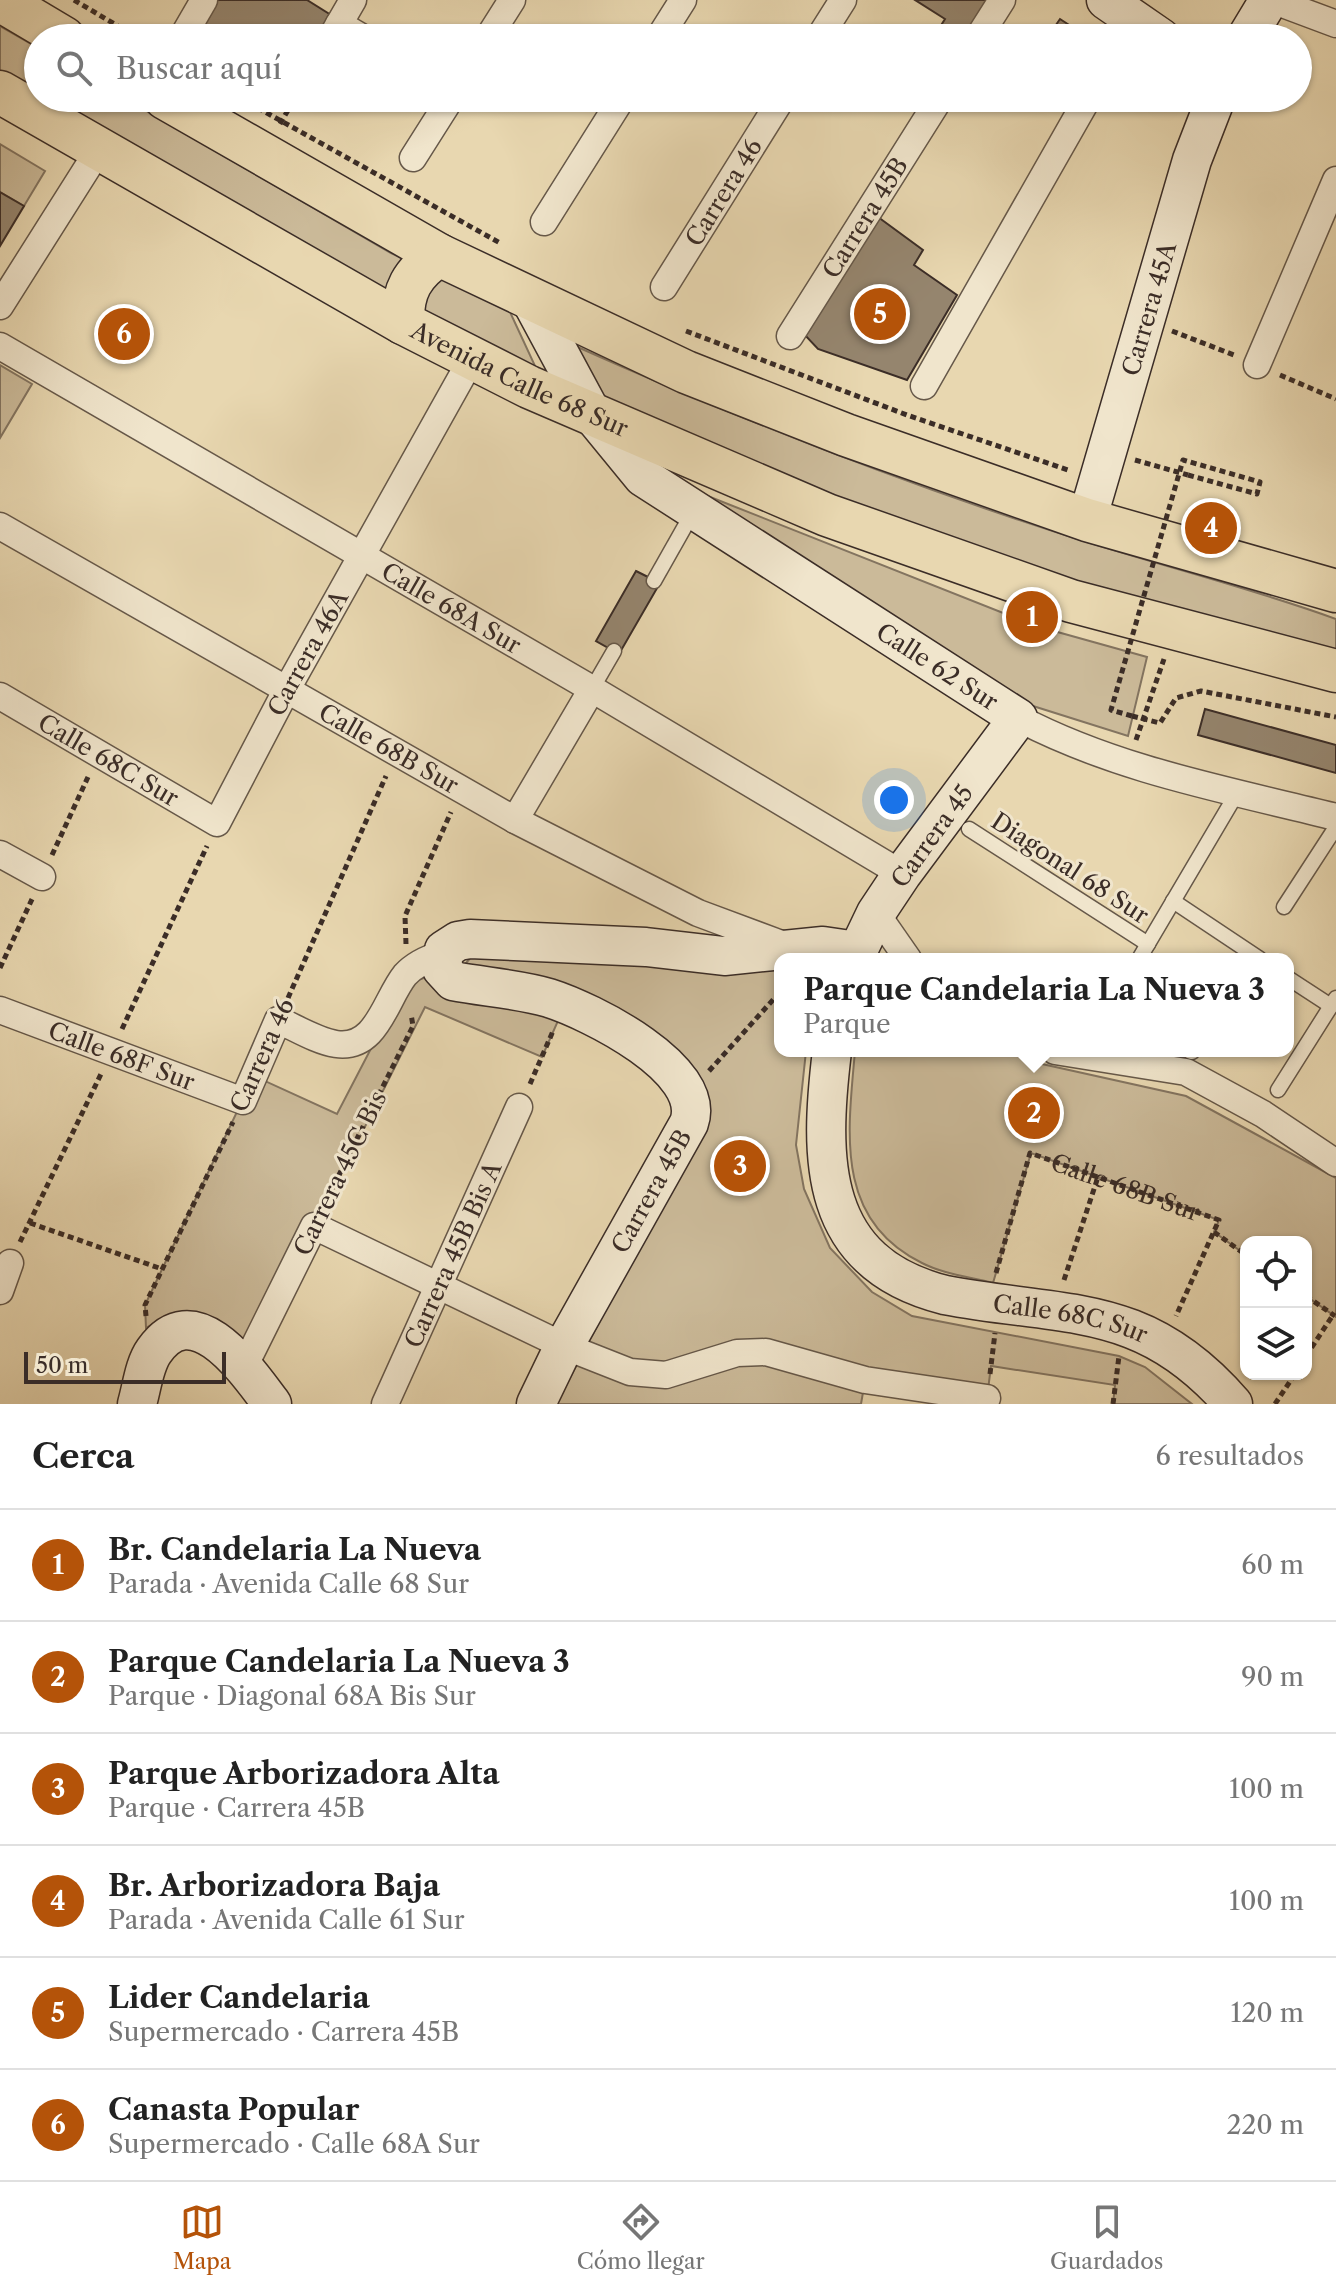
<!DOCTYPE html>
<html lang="es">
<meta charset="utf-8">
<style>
:root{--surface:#fff;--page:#f2f2f2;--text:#222;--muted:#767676;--line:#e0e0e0;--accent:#b45309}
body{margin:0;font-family:"Libre Caslon Text",serif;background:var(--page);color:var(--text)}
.controls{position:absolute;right:24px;bottom:24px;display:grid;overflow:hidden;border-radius:16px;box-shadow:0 2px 6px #0004}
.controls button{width:72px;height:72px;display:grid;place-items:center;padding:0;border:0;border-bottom:2px solid var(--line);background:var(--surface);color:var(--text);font:40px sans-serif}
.scale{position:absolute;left:24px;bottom:20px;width:202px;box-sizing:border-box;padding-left:8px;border:4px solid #3b2d27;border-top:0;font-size:22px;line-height:28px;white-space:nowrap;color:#3b2d27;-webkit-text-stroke:6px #f0e5cc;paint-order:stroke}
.you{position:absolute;left:894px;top:800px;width:28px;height:28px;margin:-20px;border:6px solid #fff;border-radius:50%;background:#1a73e8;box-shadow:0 0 0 12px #1a73e833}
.badge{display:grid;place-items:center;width:52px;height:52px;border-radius:50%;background:var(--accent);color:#fff;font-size:26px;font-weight:700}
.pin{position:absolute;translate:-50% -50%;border:4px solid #fff;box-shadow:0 2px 8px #0006}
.popup{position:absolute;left:774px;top:953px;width:520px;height:104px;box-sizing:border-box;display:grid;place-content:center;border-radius:16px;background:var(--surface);filter:drop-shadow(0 2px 6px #0005);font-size:26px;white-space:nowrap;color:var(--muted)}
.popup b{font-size:30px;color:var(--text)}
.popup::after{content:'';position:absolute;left:50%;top:100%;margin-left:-16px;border:16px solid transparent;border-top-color:var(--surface)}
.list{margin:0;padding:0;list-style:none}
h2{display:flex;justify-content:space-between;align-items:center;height:104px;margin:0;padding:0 32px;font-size:34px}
h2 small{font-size:26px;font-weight:400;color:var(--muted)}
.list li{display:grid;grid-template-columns:52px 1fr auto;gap:24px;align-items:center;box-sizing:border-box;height:112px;padding:0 32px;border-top:2px solid var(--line)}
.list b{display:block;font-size:30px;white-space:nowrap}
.list p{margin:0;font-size:26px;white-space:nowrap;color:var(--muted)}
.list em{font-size:26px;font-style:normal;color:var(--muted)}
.icon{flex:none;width:44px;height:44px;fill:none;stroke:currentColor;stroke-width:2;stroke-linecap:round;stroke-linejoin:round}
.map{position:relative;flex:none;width:1336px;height:1404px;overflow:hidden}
.search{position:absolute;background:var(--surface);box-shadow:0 2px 6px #0004;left:24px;right:24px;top:24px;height:88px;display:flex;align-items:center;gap:20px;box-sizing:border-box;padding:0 28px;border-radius:44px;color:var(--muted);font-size:30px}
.sheet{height:776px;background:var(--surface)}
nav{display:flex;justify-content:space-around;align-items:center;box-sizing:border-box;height:112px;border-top:2px solid var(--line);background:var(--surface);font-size:22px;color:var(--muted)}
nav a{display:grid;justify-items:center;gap:4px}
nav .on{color:var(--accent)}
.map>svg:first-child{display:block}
.green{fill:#cbba99;stroke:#837460;stroke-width:2}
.building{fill:#95856e;stroke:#3b2d27;stroke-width:2}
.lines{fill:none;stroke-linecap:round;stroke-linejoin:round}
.lane-casing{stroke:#665849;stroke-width:17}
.street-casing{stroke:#665849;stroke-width:29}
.secondary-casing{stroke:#3b2d27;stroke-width:41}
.primary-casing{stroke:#3b2d27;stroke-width:45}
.path{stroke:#3b2d27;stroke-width:5;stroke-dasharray:6 4;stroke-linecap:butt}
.lane{stroke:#f0e5cc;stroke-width:14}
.street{stroke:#f0e5cc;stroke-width:26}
.secondary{stroke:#f0e5cc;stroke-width:38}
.primary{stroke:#e8d7b0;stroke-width:42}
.path-bridge{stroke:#3b2d27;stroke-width:5;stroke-dasharray:6 4;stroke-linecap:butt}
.labels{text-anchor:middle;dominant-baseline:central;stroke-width:6;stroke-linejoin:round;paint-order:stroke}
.street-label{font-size:24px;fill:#3b2d27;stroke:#f0e5cc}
</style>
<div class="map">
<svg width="1336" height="1404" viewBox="0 0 1336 1404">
<rect width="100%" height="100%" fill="#e8d7b0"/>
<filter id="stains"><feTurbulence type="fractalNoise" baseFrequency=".0025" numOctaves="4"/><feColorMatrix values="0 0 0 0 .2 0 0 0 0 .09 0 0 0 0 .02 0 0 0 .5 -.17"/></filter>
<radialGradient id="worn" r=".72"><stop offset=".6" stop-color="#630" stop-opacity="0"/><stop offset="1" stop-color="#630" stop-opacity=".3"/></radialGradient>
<g class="green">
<path d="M 0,26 L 38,48 L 38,92 L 0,70 Z"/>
<path d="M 47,98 L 124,98 L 391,253 L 510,312 L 536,368 L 452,327 Z"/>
<path d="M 0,144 L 45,171 L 24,206 L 0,192 Z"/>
<path d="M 573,345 C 741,420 912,487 1087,542 C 1170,568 1254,589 1336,619 L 1336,653 L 1077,582 L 828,494 L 605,401 Z"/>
<path d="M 0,365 L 32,384 L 0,438 Z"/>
<path d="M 685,487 L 1036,626 L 1147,657 L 1128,736 L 1033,706 Z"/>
<path d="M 526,954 L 726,973 L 780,969 L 780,1051 L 806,1051 L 796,1145 L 804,1189 L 830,1248 L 872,1292 L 912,1316 L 1119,1356 L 1145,1367 L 1192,1404 L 1113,1404 L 1115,1385 L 991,1366 L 987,1398 L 865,1381 L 861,1404 L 556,1404 L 671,1186 L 704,1090 L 697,1072 L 684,1057 L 469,972 L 466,963 L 472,956 Z"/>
<path d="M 426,977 L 561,1014 L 542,1057 L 425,1007 L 253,1350 L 185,1312 L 164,1317 L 146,1328 L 145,1305 L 254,1076 L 337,1114 L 377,1037 L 416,981 Z"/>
<path d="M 855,1051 L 1006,1051 L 1033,1062 L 1186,1096 L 1336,1178 L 1336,1317 L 1306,1296 L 1306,1242 L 1246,1242 L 1246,1255 L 1214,1232 L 1219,1220 L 1031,1153 L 993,1283 C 971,1277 943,1274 922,1263 C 834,1220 848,1132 855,1051 Z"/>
</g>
<g class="building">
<path d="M 217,0 L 307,0 L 339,20 L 327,38 L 217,38 L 200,27 Z"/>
<path d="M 915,0 L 988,0 L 964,38 L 933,38 L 945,19 Z"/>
<path d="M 1060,19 L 1089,38 L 1047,38 Z"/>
<path d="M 0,192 L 24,206 L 0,246 Z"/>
<path d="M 878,217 L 923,250 L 914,265 L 957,295 L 907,380 L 818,349 L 802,332 Z"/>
<path d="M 636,571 L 660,583 L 619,654 L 596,641 Z"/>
<path d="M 1205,709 L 1336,745 L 1336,773 L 1198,735 Z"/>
</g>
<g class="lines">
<g class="lane-casing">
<g id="lane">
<path d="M 654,581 L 693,512"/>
<path d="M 592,689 L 614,651"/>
<path d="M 969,829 L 1148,944"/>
<path d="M 1173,901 L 1260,959"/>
<path d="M 1284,907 L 1336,827"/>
<path d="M 1139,959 L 1237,793"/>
<path d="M 1288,978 L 1331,1006"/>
<path d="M 1189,1051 L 1192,1052"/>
<path d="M 1278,1090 L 1336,998"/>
</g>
</g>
<g class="street-casing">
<g id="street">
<path d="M 1272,0 L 1336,24"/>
<path d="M 339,24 L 363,38"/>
<path d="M 182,38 L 204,0"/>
<path d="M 331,38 L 353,0"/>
<path d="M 488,38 L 512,0"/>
<path d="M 659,38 L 683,0"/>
<path d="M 819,38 L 843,0"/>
<path d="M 978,38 L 1002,0"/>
<path d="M 413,158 L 451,98"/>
<path d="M 544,222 L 622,98"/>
<path id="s2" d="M 664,287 L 782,98"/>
<path d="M 0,306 L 98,151"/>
<path id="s3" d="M 790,336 L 940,98"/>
<path id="s4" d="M 0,346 L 592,689 L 902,874"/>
<path d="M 1257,365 L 1336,180"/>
<path d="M 924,386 L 1088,98"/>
<path id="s5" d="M 0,526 L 515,820 L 698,913 L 784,945"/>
<path id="s6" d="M 0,696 L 217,823 L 287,689 L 471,360"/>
<path d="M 1018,718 C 1117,770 1228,790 1336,817"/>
<path d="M 515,820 L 592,689"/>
<path d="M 0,854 L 42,877"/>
<path d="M 876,913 L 908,959"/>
<path id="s7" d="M 0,1010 L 243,1101 L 278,1020 C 296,1028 317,1041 336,1044 C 377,1050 385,1000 405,975 C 415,964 429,958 442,954"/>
<path d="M 1055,1051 L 1186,1072 L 1263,1114 L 1336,1163"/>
<path d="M 0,1291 L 10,1263"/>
<path d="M 244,1367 L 314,1226 L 564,1346 L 630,1372 L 666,1375 L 737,1353 L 766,1352 L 865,1380 L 987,1398"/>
<path id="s8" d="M 385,1404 L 519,1107"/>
</g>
</g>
<g class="secondary-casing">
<g id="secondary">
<path d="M 1106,0 L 1161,38"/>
<path d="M 1246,38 L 1269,0"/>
<path id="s9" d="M 529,297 L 593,416 L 643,477 L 1018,718 L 902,874 L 876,913 L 854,959"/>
<path id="s10" d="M 1087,520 L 1192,160 L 1216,98"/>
<path id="s11" d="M 832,1051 C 819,1158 817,1263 945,1295 C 1067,1318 1144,1301 1233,1404"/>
<path d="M 137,1404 C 142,1387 144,1365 154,1351 C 195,1292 249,1374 272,1404"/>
<path id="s12" d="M 536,1404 L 564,1346 L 689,1123 C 708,1069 590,1011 549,998 C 519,989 484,987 453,981 L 442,969 L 444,950 L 458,941 L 470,939 L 646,947 L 724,956 L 823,946 L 857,951"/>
</g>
</g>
<g class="primary-casing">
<g id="primary">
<path d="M 0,0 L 64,38"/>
<path id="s13" d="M 0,92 L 403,323 L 529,387 L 827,515 L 1071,601 L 1336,671"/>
<path d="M 165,98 L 439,255 L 686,372 L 846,435 L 1087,520 L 1336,591"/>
<path d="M 403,323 C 402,291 412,273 439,255"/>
</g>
</g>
<g class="path">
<path d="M 74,0 L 138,38"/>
<path d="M 240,98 L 500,243"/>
<path d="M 280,124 L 295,98"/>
<path d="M 686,331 L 907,415 L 1071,471"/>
<path d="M 1172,331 L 1234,355"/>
<path d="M 1280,375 L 1336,399"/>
<path d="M 1135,460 L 1188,475"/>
<path d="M 1132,716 L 1160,723 L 1176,698 L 1201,691 L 1336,717"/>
<path d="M 1136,740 L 1164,659"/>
<path d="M 52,855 L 88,777"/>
<path d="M 406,944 L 405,916 L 451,812"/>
<path d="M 0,968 L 33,897"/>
<path d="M 288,998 L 386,776"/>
<path d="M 122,1029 L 207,846"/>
<path d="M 709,1071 L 780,992"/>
<path d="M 530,1084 L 553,1031"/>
<path d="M 325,1203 L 413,1026 L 411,1014"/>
<path d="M 30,1223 L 162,1269"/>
<path d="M 1214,1232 L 1246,1255"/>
<path d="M 20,1242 L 101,1074"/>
<path id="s1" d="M 996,1273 L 1030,1153 L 1219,1220 L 1176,1316"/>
<path d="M 1064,1280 L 1098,1177"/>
<path d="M 1306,1296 L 1335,1316"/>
<path d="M 146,1316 L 145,1305 L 233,1122"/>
<path d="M 1306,1356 L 1333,1315"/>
<path d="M 990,1374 L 995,1333"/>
<path d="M 1113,1404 L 1119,1356"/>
<path d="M 1275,1404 L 1295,1374"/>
</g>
<use href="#lane" class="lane"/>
<use href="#street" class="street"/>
<use href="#secondary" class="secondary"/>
<use href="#primary" class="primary"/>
<path class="path-bridge" d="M 1132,716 L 1111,710 L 1183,460 L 1260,482 L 1257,494 L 1188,475"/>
</g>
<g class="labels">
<g class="street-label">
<text stroke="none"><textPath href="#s2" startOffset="112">Carrera 46</textPath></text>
<text stroke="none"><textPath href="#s3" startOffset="140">Carrera 45B</textPath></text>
<text stroke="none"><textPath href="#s10" startOffset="220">Carrera 45A</textPath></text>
<text stroke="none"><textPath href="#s13" startOffset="594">Avenida Calle 68 Sur</textPath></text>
<text stroke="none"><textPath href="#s4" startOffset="522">Calle 68A Sur</textPath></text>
<text stroke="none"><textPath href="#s6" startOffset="444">Carrera 46A</textPath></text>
<text stroke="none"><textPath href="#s9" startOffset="564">Calle 62 Sur</textPath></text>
<text stroke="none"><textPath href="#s5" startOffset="448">Calle 68B Sur</textPath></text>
<text stroke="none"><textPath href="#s6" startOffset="126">Calle 68C Sur</textPath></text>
<text transform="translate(932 836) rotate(-54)">Carrera 45</text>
<text transform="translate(1070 868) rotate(33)">Diagonal 68 Sur</text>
<text stroke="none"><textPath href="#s7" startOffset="130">Calle 68F Sur</textPath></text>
<text transform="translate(262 1055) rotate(-66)">Carrera 46</text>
<text transform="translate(340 1173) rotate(-64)">Carrera 45C Bis</text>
<text stroke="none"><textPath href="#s1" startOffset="226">Calle 68B Sur</textPath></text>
<text stroke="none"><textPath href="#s12" startOffset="242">Carrera 45B</textPath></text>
<text stroke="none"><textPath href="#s8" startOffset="164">Carrera 45B Bis A</textPath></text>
<text stroke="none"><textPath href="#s11" startOffset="430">Calle 68C Sur</textPath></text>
</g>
</g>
<rect width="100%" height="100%" filter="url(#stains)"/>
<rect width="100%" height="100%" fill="url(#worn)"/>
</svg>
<div class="controls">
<button><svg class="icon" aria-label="locate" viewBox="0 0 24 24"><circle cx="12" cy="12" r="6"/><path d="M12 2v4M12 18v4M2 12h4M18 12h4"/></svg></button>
<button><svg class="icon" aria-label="layers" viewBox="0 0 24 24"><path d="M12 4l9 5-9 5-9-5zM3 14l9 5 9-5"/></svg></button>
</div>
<div class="scale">50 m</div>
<div class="you"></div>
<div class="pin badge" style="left:1032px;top:617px">1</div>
<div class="pin badge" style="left:1034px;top:1113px">2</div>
<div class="popup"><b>Parque Candelaria La Nueva 3</b>Parque</div>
<div class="pin badge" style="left:740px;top:1166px">3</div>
<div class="pin badge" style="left:1211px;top:528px">4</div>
<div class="pin badge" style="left:880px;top:314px">5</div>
<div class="pin badge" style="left:124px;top:334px">6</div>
<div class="search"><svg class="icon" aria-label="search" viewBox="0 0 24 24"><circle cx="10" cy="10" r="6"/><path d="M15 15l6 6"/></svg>Buscar aquí</div>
</div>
<section class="sheet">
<h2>Cerca<small>6 resultados</small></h2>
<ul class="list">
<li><span class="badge">1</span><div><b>Br. Candelaria La Nueva</b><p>Parada · Avenida Calle 68 Sur</p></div><em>60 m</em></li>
<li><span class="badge">2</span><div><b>Parque Candelaria La Nueva 3</b><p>Parque · Diagonal 68A Bis Sur</p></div><em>90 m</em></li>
<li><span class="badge">3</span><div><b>Parque Arborizadora Alta</b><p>Parque · Carrera 45B</p></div><em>100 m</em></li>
<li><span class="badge">4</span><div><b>Br. Arborizadora Baja</b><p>Parada · Avenida Calle 61 Sur</p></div><em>100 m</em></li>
<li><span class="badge">5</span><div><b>Lider Candelaria</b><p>Supermercado · Carrera 45B</p></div><em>120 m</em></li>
<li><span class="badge">6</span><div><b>Canasta Popular</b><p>Supermercado · Calle 68A Sur</p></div><em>220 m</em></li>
</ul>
</section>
<nav>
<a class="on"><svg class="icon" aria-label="map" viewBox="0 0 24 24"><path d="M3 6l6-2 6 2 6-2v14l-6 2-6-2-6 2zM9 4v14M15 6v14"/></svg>Mapa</a>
<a><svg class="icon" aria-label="directions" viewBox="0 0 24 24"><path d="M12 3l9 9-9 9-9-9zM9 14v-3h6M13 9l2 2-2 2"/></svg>Cómo llegar</a>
<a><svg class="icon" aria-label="saved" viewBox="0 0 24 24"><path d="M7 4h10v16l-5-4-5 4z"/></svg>Guardados</a>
</nav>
